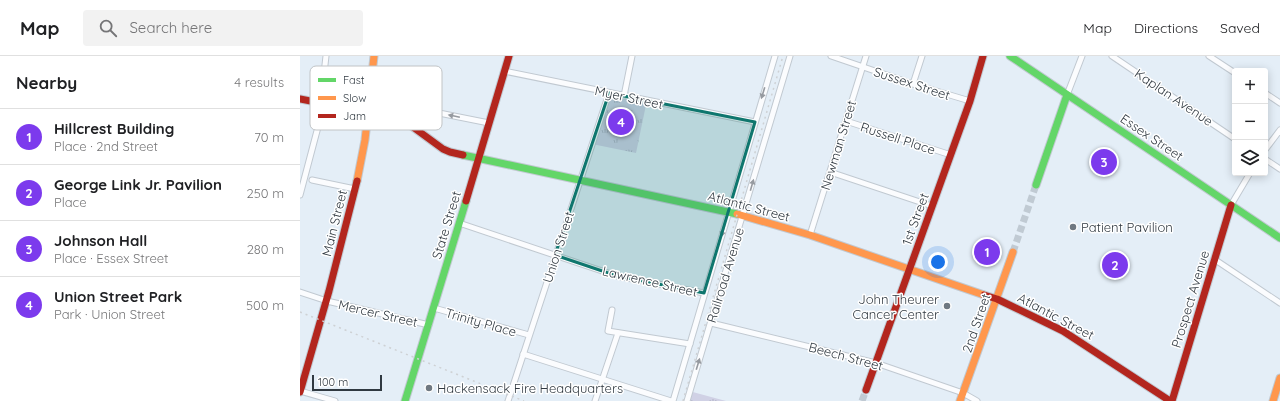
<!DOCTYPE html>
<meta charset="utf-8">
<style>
:root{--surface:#fff;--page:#f2f2f2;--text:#202124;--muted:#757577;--line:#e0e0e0;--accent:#7c3aed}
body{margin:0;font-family:Quicksand,sans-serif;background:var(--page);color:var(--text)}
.controls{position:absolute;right:12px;top:12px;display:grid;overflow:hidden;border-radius:4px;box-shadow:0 2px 10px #0003}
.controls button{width:36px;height:36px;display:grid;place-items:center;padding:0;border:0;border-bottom:1px solid var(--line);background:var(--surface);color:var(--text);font:20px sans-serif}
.scale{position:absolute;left:12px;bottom:10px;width:70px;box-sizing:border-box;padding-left:4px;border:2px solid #303941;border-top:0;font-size:11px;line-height:14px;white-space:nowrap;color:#303941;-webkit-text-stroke:3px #fff;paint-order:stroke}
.you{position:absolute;left:638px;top:206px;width:14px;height:14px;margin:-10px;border:3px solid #fff;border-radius:50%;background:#1a73e8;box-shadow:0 0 0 6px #1a73e833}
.badge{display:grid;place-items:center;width:26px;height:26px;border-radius:50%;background:var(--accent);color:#fff;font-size:13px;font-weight:700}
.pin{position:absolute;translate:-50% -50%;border:2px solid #fff;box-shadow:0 1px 4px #0006}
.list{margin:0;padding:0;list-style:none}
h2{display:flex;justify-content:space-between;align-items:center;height:52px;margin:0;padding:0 16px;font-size:17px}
h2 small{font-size:13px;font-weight:400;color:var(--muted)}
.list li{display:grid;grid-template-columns:26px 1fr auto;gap:12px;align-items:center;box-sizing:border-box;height:56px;padding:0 16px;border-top:1px solid var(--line)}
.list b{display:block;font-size:15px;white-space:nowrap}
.list p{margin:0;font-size:13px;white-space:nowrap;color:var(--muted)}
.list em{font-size:13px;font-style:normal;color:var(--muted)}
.icon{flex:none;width:22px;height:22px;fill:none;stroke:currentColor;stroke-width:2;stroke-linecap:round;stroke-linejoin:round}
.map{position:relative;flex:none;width:980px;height:345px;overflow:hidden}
header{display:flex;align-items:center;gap:24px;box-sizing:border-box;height:56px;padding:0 20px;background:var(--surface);border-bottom:1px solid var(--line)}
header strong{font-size:19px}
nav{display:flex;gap:22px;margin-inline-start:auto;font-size:14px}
.search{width:280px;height:36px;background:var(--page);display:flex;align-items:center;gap:10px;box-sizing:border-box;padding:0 14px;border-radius:4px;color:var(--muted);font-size:15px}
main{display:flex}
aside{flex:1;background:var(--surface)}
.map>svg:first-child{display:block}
.park{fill:url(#park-tufts)}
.pitch{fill:#d0d1e5}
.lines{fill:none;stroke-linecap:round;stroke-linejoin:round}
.secondary-tunnel{stroke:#c0cad3;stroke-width:7;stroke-dasharray:7 3.5;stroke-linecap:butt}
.street-casing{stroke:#c1c9d1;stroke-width:7}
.fast-casing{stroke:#c1c9d1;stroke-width:9}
.slow-casing{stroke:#c1c9d1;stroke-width:9}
.jam-casing{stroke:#c1c9d1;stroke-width:9}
.street{stroke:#fbfcfe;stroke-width:5}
.fast{stroke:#63d668;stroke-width:7}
.slow{stroke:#ff974d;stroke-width:7}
.jam{stroke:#b3261e;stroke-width:7}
.rail{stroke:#ced1d4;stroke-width:1.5;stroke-dasharray:2 4;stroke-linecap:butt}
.oneway{fill:#969aa0}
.marked{fill:#0f766e;fill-opacity:0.2;stroke:#0f766e;stroke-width:3;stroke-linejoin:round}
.poi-dot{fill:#6f7881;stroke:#fff;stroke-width:1.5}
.labels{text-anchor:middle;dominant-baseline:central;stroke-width:3;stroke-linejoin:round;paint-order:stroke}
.street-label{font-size:13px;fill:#303941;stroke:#fff}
.poi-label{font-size:13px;fill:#303941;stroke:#fff;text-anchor:start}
.key{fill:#fff;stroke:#c1c4c6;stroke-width:1}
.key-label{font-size:11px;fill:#303941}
</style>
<header>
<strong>Map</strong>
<div class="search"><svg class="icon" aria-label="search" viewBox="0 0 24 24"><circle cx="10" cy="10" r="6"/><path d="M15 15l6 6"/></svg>Search here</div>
<nav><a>Map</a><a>Directions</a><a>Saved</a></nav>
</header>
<main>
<aside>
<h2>Nearby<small>4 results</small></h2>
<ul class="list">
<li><span class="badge">1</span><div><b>Hillcrest Building</b><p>Place · 2nd Street</p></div><em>70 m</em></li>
<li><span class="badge">2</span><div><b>George Link Jr. Pavilion</b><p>Place</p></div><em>250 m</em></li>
<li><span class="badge">3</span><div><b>Johnson Hall</b><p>Place · Essex Street</p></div><em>280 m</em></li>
<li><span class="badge">4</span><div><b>Union Street Park</b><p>Park · Union Street</p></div><em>500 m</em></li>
</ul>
</aside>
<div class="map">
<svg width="980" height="345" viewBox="0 0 980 345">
<defs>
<pattern id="park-tufts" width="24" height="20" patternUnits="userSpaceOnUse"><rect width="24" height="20" fill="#d0d1e5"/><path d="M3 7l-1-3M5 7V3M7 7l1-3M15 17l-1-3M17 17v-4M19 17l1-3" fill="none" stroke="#b3b4c6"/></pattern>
</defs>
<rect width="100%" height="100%" fill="#e4eef7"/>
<g class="park">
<path d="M 309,37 L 347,44 L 336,97 L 292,88 Z"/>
<path d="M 389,335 L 426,345 L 386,345 Z"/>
</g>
<path class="pitch" d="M 319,78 L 337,82 L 335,95 L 317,91 Z"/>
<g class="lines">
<g class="secondary-tunnel">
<path d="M 713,196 L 736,129"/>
<path d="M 562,345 L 566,334"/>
</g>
<g class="street-casing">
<g id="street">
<path d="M 531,0 L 613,28 L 670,45"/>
<path d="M 812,0 L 935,83"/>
<path d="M 909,0 L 935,17"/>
<path d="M 204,15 L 455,66"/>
<path d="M 613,28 L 622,0"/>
<path d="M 965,37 L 980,47"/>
<path d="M 767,39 L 782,0"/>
<path d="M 324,40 L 332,0"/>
<path d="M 546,65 L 651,99"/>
<path d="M 107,66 L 112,56 L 119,53 L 189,67"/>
<path d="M 965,94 L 980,74"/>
<path d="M 965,103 L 980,113"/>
<path d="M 530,116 L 632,150"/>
<path d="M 12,124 L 55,133"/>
<path d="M 0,139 L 18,71 L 26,0"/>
<path d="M 931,149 L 950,117"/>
<path d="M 159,167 L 317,220 L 404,237"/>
<path d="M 510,179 L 566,0"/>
<path d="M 914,203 L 980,247"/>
<path d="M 0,236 L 27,245 L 129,269"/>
<path d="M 134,252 L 229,279"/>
<path d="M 312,254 L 308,275 L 390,288"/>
<path d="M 411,267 L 576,307 L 663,337 L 677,345"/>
<path d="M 223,298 L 371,345"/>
<path d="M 0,335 L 35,345"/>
<path d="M 208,345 L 309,37"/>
<path d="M 295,345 L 318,277"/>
<path d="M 373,345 L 475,0"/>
<path d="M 387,345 L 490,0"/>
</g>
</g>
<g class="fast-casing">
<g id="fast">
<path d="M 710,0 L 980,182"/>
<path d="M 163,99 L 437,158"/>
<path d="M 736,129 L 767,39"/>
<path d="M 105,345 L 166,145"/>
</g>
</g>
<g class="slow-casing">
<g id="slow">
<path d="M 57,125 L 65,84 L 74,0"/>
<path d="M 437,158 L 510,179 L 684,239"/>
<path d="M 660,345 L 713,196"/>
<path d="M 973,345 L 980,322"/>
</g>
</g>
<g class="jam-casing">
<g id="jam">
<path d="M 0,43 L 102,63 L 143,93 L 150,96 L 163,99"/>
<path d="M 166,145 L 209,0"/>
<path d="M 684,239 L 697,243 L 763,275 L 870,345"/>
<path d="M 566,334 L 670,45 L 683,0"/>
<path d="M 0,336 L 29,235 L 57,125"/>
<path d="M 872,345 L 931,149"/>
</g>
</g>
<use href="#street" class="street"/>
<use href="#fast" class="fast"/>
<use href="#slow" class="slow"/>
<use href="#jam" class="jam"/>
<g class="rail">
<path d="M 0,256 L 224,345"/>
<path d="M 383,345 L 483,0"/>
</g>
</g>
<defs><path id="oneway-solid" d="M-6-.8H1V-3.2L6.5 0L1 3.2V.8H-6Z"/></defs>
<g class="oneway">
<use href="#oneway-solid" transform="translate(463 37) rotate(107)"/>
<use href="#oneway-solid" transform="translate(154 60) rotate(-168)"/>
<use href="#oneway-solid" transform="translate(452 129) rotate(-74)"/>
<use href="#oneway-solid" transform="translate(423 175) rotate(106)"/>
<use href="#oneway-solid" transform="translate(398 308) rotate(-73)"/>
</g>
<path class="marked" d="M 309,37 L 455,66 L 404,237 L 317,220 L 255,199 Z"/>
<g class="poi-dot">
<circle cx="773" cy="171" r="4"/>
<circle cx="647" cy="250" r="4"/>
<circle cx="129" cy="332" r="4"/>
</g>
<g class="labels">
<g class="street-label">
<text transform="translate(612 27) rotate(18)">Sussex Street</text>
<text transform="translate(329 41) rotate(12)">Myer Street</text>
<text transform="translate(874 41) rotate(34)">Kaplan Avenue</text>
<text transform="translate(852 81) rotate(34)">Essex Street</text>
<text transform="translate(598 82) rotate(18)">Russell Place</text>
<text transform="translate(538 89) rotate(-73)">Newman Street</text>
<text transform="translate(449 150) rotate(15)">Atlantic Street</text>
<text transform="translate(615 163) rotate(-70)">1st Street</text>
<text transform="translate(34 167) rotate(-76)">Main Street</text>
<text transform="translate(146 169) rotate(-73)">State Street</text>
<text transform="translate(258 191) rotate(-72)">Union Street</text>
<text transform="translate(425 219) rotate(-73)">Railroad Avenue</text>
<text transform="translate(350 225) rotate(13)">Lawrence Street</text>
<text transform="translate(890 243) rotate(-73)">Prospect Avenue</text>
<text transform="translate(78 257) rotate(13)">Mercer Street</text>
<text transform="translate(756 260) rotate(28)">Atlantic Street</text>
<text transform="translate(181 266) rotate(16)">Trinity Place</text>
<text transform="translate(676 267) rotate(-71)">2nd Street</text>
<text transform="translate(546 300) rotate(15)">Beech Street</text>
</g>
<g class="poi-label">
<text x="781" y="171">Patient Pavilion</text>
<text x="639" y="243" text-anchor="end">John Theurer<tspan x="639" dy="15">Cancer Center</tspan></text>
<text x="137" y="332">Hackensack Fire Headquarters</text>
</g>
</g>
<rect x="10" y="10" width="132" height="64" rx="6" class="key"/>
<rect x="18" y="22" width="18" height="4" fill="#63d668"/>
<rect x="18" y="40" width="18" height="4" fill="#ff974d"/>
<rect x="18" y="58" width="18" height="4" fill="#b3261e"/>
<g class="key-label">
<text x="43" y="28">Fast</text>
<text x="43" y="46">Slow</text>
<text x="43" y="64">Jam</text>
</g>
</svg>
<div class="controls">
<button>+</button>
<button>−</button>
<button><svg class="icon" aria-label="layers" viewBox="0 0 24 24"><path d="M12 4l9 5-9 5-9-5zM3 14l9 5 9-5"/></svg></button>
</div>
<div class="scale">100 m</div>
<div class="you"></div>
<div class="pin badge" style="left:687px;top:196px">1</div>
<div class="pin badge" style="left:815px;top:209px">2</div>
<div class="pin badge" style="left:804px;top:106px">3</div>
<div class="pin badge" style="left:321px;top:66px">4</div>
</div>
</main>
